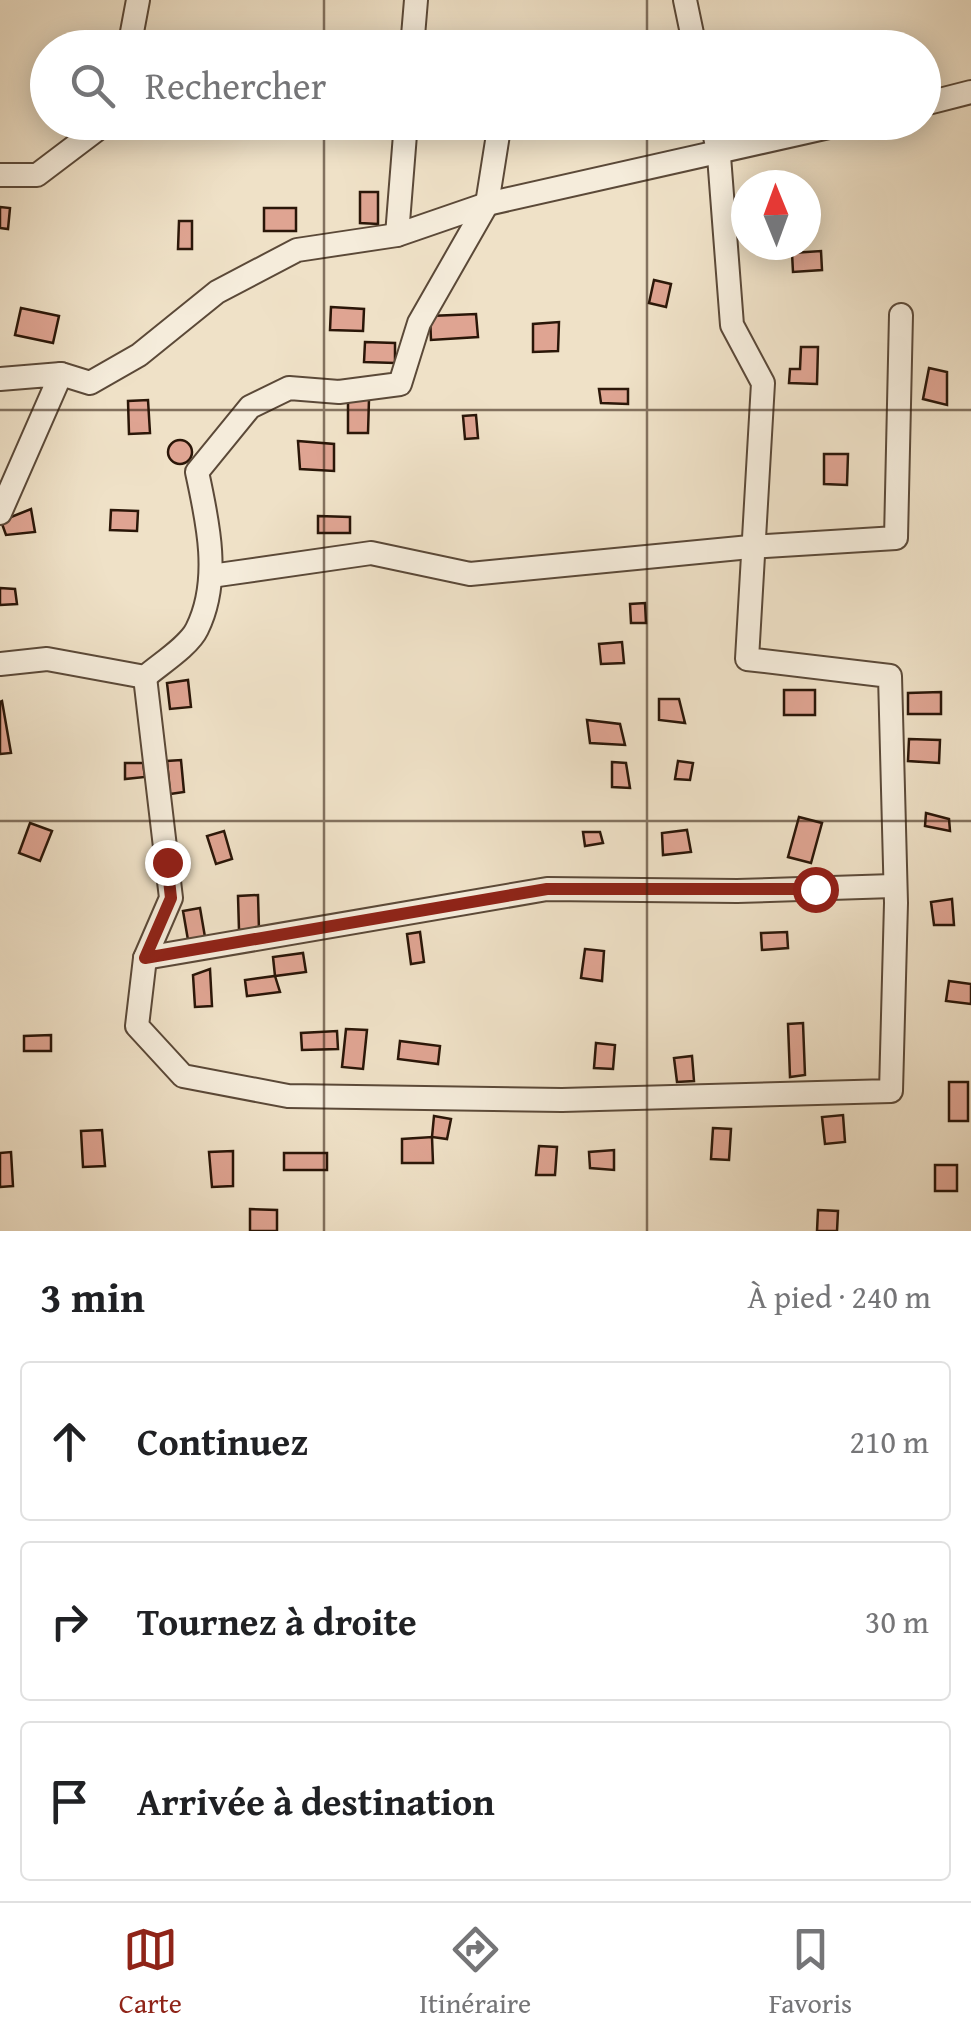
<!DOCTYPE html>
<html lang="fr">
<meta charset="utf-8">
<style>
:root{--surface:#fff;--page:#f2f2f2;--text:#202124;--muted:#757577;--line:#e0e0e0;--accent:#8f2418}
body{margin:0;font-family:"Gentium Book Plus",serif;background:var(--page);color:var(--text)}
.compass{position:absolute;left:731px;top:170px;width:90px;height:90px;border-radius:50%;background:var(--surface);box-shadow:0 5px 25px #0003;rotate:359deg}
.stop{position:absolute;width:30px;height:30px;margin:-22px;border:8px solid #8f2418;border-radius:50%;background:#fff}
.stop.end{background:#8f2418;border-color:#fff;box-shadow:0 2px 10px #0008}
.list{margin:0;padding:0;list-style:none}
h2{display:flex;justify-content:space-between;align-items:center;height:130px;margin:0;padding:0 40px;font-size:42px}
h2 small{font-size:32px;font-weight:400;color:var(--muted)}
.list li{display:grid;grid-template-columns:65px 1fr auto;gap:30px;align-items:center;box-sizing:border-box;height:160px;margin:0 20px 20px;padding:0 20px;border:2px solid var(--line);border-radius:10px}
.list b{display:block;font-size:38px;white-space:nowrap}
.list em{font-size:32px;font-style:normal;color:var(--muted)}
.icon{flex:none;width:55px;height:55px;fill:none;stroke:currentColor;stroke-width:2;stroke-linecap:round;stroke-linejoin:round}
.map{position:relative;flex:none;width:971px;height:1231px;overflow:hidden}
.search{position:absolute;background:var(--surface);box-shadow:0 5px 25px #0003;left:30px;right:30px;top:30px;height:110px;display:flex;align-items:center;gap:25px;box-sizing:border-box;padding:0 35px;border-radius:55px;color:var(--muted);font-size:38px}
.sheet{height:670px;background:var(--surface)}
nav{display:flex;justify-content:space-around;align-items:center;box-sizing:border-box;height:140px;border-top:2px solid var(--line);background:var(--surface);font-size:28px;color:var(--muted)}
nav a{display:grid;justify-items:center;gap:5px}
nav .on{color:var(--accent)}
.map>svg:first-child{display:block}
.building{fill:#dfa492;stroke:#2a1608;stroke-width:2.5}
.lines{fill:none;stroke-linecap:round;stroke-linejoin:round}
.street-casing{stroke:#5b4938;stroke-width:26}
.street{stroke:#f5ecdb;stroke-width:22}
.route{stroke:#8f2418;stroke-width:12}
.grid{fill:none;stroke:#2a1608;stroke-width:2.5;stroke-opacity:0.55}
</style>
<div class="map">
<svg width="971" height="1231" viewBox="0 0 971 1231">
<rect width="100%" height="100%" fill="#efe1c7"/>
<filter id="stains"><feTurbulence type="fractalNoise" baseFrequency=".002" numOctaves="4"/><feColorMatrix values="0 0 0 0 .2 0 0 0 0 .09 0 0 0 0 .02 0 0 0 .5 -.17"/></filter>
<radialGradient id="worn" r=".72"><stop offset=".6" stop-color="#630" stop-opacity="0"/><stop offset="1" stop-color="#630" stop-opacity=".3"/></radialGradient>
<g class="building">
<path d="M 360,192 L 378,192 L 378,224 L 360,223 Z"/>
<path d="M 0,207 L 10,208 L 8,229 L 0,228 Z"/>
<rect x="264" y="208" width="32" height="23"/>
<path d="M 179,221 L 192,221 L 192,249 L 178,249 Z"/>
<path d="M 821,251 L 822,270 L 793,272 L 792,253 Z"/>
<path d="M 654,280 L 671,284 L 666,307 L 649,303 Z"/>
<path d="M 331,307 L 364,309 L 363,331 L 330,330 Z"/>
<path d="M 21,308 L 59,316 L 53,343 L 15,335 Z"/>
<path d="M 476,314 L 478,337 L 431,340 L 430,316 Z"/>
<path d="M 559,322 L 558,351 L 533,352 L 533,324 Z"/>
<path d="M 365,342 L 395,343 L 395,363 L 364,362 Z"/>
<path d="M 801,347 L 818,347 L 817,384 L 789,383 L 790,369 L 800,369 Z"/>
<path d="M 929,368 L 947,372 L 947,405 L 923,399 Z"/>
<path d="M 599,389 L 628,389 L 628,404 L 601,403 Z"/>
<path d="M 348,398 L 369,399 L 368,433 L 348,433 Z"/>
<path d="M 148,400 L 150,433 L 129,434 L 128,401 Z"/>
<path d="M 476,415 L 478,438 L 465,439 L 463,416 Z"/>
<circle cx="180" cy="452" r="12"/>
<path d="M 298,441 L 334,444 L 334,471 L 300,469 Z"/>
<path d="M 824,454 L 848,454 L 847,485 L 824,484 Z"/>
<path d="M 31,509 L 35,532 L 6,535 L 1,521 Z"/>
<path d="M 111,510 L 138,511 L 137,531 L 110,530 Z"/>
<path d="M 318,516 L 350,517 L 350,533 L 318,533 Z"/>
<path d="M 0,588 L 15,589 L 17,604 L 0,605 Z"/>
<path d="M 645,603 L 646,623 L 631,623 L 630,604 Z"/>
<path d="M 622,642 L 624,663 L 601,664 L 599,644 Z"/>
<path d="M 188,680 L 191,707 L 170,709 L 167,683 Z"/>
<rect x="784" y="690" width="31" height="25"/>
<path d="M 941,692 L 941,714 L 908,714 L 908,693 Z"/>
<path d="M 659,699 L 679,699 L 685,723 L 659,720 Z"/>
<path d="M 2,701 L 11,753 L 0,754 L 0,702 Z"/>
<path d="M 587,720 L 620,724 L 625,745 L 590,743 Z"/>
<path d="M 909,739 L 940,740 L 939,763 L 908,761 Z"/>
<path d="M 181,760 L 184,792 L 170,794 L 167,761 Z"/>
<path d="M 678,761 L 693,763 L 690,780 L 675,779 Z"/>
<path d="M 612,762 L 626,763 L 630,788 L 612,787 Z"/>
<path d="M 125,763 L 143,763 L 145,777 L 125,779 Z"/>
<path d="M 926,813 L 949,819 L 950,831 L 925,826 Z"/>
<path d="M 799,817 L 822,823 L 811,863 L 788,857 Z"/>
<path d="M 30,823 L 52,831 L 40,861 L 19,853 Z"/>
<path d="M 687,830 L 691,852 L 663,855 L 662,833 Z"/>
<path d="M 224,831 L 232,859 L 216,864 L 207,836 Z"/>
<path d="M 583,832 L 600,832 L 603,843 L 585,846 Z"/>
<path d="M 258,895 L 259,930 L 239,930 L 238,896 Z"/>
<path d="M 952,899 L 954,925 L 934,925 L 931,902 Z"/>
<path d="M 200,908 L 205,937 L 188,940 L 183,911 Z"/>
<path d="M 420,932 L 424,962 L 411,964 L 407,934 Z"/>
<path d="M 787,932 L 788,948 L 762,950 L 761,933 Z"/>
<path d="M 585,949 L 604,951 L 602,981 L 581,978 Z"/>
<path d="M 303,953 L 306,972 L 275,976 L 273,957 Z"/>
<path d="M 210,969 L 212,1006 L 195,1007 L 193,975 Z"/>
<path d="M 275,976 L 280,992 L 247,996 L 245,980 Z"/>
<path d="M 949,981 L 971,984 L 971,1004 L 946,1001 Z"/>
<path d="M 803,1023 L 805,1075 L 790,1077 L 788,1024 Z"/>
<path d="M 346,1029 L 367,1030 L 363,1069 L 342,1067 Z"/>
<path d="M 337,1031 L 338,1049 L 302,1050 L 301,1033 Z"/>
<path d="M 51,1035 L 51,1051 L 24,1051 L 24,1036 Z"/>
<path d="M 400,1041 L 440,1046 L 438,1064 L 398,1059 Z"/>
<path d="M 596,1043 L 615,1045 L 613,1069 L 594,1068 Z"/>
<path d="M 692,1056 L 694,1081 L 677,1082 L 674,1058 Z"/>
<rect x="949" y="1082" width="19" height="39"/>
<path d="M 843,1115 L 845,1142 L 825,1144 L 822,1117 Z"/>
<path d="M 434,1116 L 451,1119 L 447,1139 L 432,1137 Z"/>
<path d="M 713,1128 L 731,1129 L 729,1160 L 711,1159 Z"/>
<path d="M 102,1130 L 105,1166 L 83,1167 L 81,1131 Z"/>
<path d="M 432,1137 L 433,1163 L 402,1163 L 402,1139 Z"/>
<path d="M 539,1146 L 557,1147 L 555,1175 L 536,1175 Z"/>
<path d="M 614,1150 L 614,1170 L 590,1168 L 589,1152 Z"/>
<path d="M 233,1151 L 233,1186 L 212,1187 L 209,1152 Z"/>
<path d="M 11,1152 L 13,1186 L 0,1187 L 0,1153 Z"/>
<rect x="284" y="1153" width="43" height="17"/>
<rect x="935" y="1165" width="22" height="26"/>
<path d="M 250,1209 L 277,1210 L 277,1231 L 250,1231 Z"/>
<path d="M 818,1210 L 838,1211 L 837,1231 L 817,1231 Z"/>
</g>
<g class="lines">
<g class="street-casing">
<g id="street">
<path d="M 685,0 L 695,48"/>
<path d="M 129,48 L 138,0"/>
<path d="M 412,48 L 416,0"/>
<path d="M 924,104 L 971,92"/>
<path d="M 0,175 L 37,175 L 107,122"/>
<path d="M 397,235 L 406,122"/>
<path d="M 61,374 L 90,383 L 139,355 L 217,292 L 297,250 L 397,235 L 487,204 L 851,122"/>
<path d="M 0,379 L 61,374 L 0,513"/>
<path d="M 211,576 L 371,553 L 470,574 L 750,547 L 896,538 L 901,315"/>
<path d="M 0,664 L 47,659 L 145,677 C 160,664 189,646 197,629 C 221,581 208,522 197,472 L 250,407 L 289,388 L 339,392 L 400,384 L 419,323 L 487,204 L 500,122"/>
<path d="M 145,677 L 171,898 L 145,958 L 137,1026 L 183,1076 L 288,1096 L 562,1100 L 891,1091 L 896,903 L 890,676 L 747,659 L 763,383 L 732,325 L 719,156 L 712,122"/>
<path d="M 145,958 L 547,889 L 737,891 L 893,886"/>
</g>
</g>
<use href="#street" class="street"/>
</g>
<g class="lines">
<path class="route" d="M 167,862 L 171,898 L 145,958 L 547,889 L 815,889"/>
</g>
<path class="grid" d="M 324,0 L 324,48M 647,0 L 647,48M 324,122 L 324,1231M 647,122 L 647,1231M 0,410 L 971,410M 0,821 L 971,821"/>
<rect width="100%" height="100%" filter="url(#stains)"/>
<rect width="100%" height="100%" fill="url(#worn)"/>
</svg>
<svg class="compass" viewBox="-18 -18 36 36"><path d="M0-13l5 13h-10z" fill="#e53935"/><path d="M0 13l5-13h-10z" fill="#757577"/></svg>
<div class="stop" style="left:815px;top:889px"></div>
<div class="stop end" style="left:167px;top:862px"></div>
<div class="search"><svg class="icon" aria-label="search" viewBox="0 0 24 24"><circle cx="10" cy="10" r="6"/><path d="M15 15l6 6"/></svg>Rechercher</div>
</div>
<section class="sheet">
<h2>3 min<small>À pied · 240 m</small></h2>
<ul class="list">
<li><svg class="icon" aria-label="ahead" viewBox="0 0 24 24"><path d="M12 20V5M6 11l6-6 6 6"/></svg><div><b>Continuez</b></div><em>210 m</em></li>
<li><svg class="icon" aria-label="right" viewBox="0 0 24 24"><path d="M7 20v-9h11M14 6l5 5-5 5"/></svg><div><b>Tournez à droite</b></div><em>30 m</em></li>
<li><svg class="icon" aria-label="arrive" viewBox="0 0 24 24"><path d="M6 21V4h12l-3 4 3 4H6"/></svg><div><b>Arrivée à destination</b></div></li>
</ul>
</section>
<nav>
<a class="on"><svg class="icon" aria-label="map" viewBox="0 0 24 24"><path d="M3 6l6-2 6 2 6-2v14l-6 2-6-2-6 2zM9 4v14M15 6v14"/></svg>Carte</a>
<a><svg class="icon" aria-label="directions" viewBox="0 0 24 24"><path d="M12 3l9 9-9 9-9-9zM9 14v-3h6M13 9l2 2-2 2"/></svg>Itinéraire</a>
<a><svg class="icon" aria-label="saved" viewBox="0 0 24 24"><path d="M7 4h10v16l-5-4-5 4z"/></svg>Favoris</a>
</nav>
